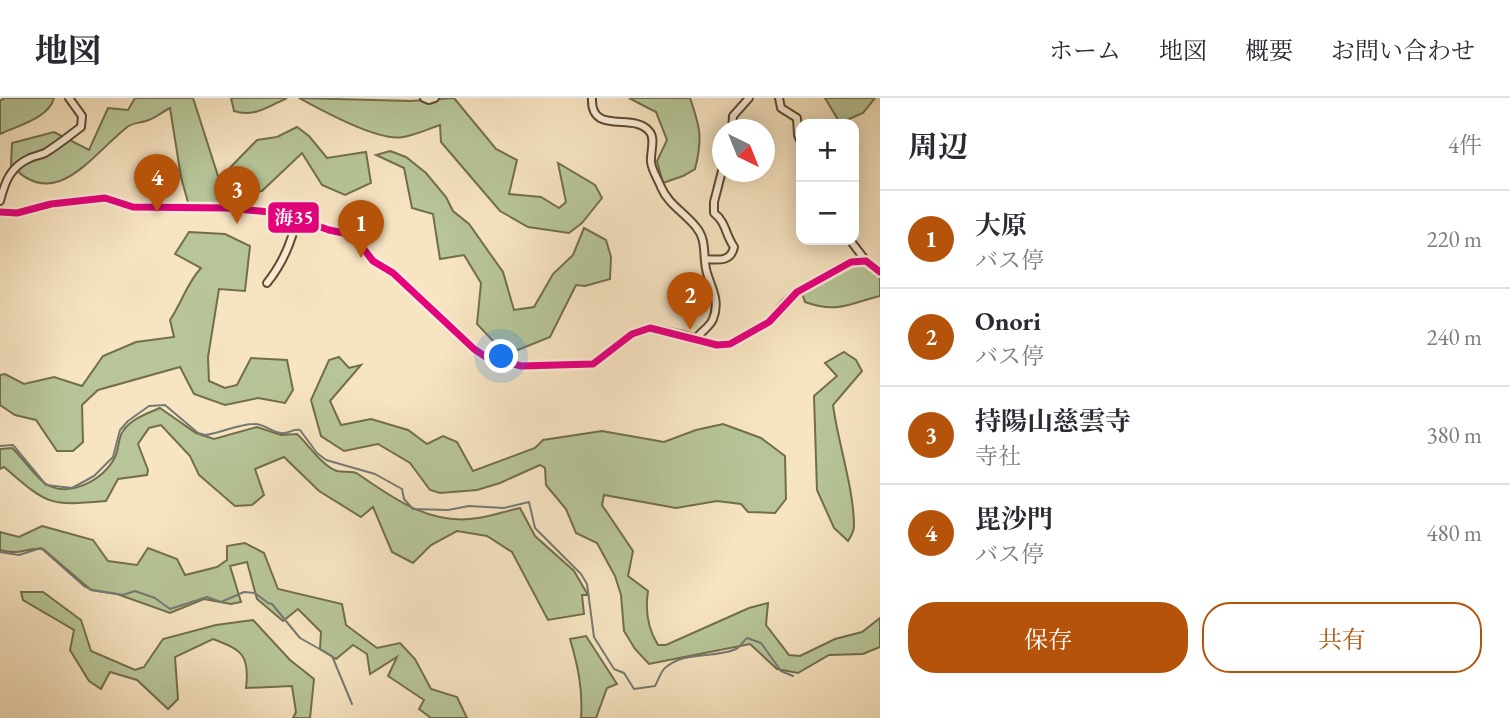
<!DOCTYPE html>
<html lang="ja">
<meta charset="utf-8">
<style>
:root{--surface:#fff;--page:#f2f2f3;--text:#2b2b33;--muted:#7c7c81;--line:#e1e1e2;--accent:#b45309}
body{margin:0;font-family:"EB Garamond","Noto Serif JP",serif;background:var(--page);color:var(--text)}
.controls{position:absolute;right:21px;top:21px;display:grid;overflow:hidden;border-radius:14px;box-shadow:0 4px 18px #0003}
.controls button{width:63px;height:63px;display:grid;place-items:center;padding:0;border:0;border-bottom:2px solid var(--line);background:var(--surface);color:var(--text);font:35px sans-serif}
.compass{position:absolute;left:712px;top:21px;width:63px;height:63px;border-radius:50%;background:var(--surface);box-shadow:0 4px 18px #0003;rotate:137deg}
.you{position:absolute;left:502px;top:259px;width:24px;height:24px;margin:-18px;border:5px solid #fff;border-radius:50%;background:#1a73e8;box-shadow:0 0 0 10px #1a73e833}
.badge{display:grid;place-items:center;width:46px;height:46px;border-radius:50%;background:var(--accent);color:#fff;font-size:23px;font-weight:700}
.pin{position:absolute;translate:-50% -58px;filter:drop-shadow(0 2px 4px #0008)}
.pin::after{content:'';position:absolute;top:37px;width:24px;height:21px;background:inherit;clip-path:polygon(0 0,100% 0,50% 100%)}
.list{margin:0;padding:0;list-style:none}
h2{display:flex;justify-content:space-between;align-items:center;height:91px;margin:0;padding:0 28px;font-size:30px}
h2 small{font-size:23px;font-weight:400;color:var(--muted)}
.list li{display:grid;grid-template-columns:46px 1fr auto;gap:21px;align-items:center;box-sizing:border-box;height:98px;padding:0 28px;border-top:2px solid var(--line)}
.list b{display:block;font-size:26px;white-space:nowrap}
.list p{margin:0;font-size:23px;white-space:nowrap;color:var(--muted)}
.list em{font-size:23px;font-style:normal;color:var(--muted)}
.actions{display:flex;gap:14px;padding:21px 28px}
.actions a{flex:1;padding:16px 0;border:2px solid var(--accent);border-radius:28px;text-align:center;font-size:24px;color:var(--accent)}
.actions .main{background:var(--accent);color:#fff}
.map{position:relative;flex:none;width:880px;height:620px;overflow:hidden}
header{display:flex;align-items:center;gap:42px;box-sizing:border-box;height:98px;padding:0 35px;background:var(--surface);border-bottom:2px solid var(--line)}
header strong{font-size:33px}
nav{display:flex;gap:38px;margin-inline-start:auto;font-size:24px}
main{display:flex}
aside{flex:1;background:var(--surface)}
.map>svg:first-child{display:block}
.green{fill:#b7c598;stroke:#726e4c;stroke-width:2}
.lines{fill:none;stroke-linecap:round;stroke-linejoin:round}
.stream{stroke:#747973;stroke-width:2}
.minor-casing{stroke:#604a30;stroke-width:10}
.minor{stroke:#faedd7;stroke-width:6}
.bus-1-casing{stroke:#faedd7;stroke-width:12}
.bus-1{stroke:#e5007d;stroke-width:7}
.line-badge{stroke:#faedd7;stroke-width:2.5}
.badge-label{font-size:19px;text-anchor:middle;font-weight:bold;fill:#fff}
</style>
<header>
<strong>地図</strong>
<nav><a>ホーム</a><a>地図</a><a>概要</a><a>お問い合わせ</a></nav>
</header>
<main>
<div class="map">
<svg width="880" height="620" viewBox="0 0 880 620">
<rect width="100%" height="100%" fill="#f7e4c1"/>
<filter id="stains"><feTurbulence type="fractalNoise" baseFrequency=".00286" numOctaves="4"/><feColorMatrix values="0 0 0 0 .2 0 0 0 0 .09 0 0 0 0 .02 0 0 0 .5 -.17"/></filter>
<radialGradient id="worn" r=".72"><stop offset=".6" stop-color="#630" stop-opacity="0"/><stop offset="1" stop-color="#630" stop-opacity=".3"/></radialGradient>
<g class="green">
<path d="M 5,0 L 54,0 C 49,20 17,28 0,36 L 0,3 Z"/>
<path d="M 135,0 L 193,0 L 219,81 L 257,42 L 277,39 L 297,29 L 309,38 L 327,60 L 366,54 L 371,85 L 345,97 L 322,87 L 302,55 L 262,93 L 236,97 L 219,108 L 189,108 L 181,79 L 170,10 C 162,14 154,21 146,23 C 139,25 131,25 126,30 C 91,58 55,115 11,67 L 12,45 L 54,34 L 89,52 L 108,10 L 128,12 Z"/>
<path d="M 231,0 L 287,0 C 270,8 253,20 234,13 Z"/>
<path d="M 299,0 L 411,3 L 454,0 L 496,51 L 517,62 L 509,96 L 541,99 L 559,110 L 566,104 L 558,65 L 595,87 L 602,100 L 582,125 L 569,135 L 528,129 L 500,113 L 441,44 L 440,27 C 428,31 416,37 403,39 C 379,44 321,12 299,0 Z"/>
<path d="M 629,0 L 690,0 C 700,29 703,40 695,71 L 683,78 L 663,85 L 657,63 L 667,42 L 656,14 Z"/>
<path d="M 825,0 L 875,0 L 863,15 L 840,25 Z"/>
<path d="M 390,53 L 406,59 L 426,75 L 446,99 L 453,113 L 469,126 L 503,174 L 514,212 L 534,209 L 553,176 L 573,157 L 584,130 L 606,142 L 611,159 L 610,181 L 585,188 L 576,187 L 550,239 L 518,252 L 493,243 L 477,226 L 481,185 L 464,157 L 440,161 L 433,116 L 412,110 L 404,70 L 376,57 Z"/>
<path d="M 189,134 L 225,136 L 250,148 L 245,193 L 219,191 L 208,259 L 209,283 L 225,290 L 237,287 L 251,260 L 287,262 L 293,292 L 285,305 L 258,300 L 225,307 L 194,296 L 180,269 L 98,292 L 82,307 L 83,344 L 73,353 L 57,353 L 36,322 L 15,317 L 0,307 L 0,277 L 5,276 L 24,286 L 54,279 L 82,288 L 103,258 L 136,244 L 174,239 L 170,222 C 182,204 187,185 201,170 L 175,156 Z"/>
<path d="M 864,166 L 880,178 L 880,198 C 850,205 838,216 805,204 L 801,192 L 845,169 Z"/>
<path d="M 844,254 L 856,262 L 862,273 L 833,307 C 838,345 854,391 854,428 C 854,434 851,438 848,443 L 834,430 L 817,392 L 814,298 L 837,278 L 825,265 Z"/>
<path d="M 339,259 L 349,270 L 361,267 L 330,303 L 341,327 L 371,321 L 408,332 L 427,346 L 443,338 L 457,344 L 473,373 L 535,350 L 543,342 L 602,333 L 664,344 L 696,332 L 723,326 L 761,340 L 785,358 L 786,401 L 775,415 L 748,414 L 741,406 L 717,403 L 676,410 L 604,397 L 602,407 L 633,453 L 628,478 L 648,493 C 645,512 648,531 658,547 L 666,547 L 749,510 L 768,505 L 766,527 L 789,557 L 800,558 L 835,541 L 862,534 L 880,520 L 880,549 L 863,556 L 829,557 L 798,575 L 777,571 L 750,546 L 649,566 L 635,551 L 624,533 L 621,497 L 615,478 L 597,445 L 576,435 L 566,411 L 546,387 L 545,370 L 540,367 L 500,385 L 477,392 L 440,395 L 430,392 L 410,365 L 378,346 L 344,353 L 321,338 L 311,302 L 329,262 Z"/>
<path d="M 160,310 L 196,335 L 214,341 L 257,329 L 281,337 L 297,336 C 309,347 322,368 337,373 C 345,375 352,372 358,376 C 394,401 431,428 478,420 C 492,418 506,413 520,410 L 535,438 L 574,473 L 588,497 L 582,497 L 584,516 L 548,522 L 512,454 L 487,438 L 457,433 L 431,447 L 413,465 L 392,454 L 373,409 L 361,419 L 319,393 L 284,359 L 255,371 L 264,397 L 252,407 L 235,408 L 199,377 L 190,358 L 161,327 L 149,330 L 138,346 L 148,372 L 147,377 L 118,381 L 106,403 C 48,408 48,407 4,369 L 0,371 L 0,351 L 12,350 C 23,360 36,380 46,386 C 69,400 104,382 115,359 C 119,351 118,340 123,333 C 131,321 148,315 160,310 Z"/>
<path d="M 42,428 L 93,442 L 108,463 L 137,467 L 148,450 L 177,461 L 185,477 L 217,469 L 227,462 L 227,448 L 245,445 L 264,455 L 278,491 L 342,506 L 346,527 L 377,550 L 400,545 L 415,561 L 431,591 L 457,599 L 467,620 L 431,620 L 419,611 L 424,602 L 388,578 L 397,559 L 370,576 L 367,556 L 353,547 L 336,561 L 320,551 L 321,534 L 298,511 L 283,523 L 257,501 L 247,464 L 230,468 L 241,504 L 231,506 L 204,501 L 170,515 L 117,496 L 91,492 L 43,451 C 26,449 20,458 0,452 L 0,434 L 19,439 Z"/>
<path d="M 21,494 L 43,494 L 81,522 L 91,553 L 135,572 L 144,569 L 163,541 L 216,527 L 253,522 L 290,562 L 314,581 L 310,620 L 293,620 L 296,614 L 292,588 L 246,590 C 250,557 242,552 213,541 L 175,559 L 178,601 L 168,611 L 137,582 L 110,574 L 101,591 L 89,583 L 70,552 L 74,532 L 23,502 Z"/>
<path d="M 586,538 L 617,586 L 607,590 L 596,620 L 581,620 C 583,592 578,568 570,541 Z"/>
</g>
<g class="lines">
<g class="stream">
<path d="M 0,348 L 13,347 L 46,387 L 72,390 L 94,378 L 113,359 L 120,332 L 128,323 L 149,308 L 165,307 L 198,335 L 205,337 C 221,335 238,326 254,326 C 265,325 273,337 285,335 C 292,334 293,331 300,332 L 317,355 L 326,362 L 375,376 L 402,391 L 404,401 L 413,411 L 448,412 L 469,408 L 504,410 L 529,404 L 535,430 L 581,476 L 587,486 L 594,539 L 614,571 L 624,575 L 634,591 L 655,588 C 658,583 661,573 665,570 C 685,552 714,561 736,551 C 740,550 743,543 747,540 L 761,545 L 781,573 L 793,578"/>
<path d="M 0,454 L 19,457 L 41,450 L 84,488 L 92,492 L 123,497 L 135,493 L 155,500 L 170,511 L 207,499 L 221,504 L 244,494 L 255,495 L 268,505 L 272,506 L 300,540 L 332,558 L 352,606"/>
</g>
<g class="minor-casing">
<g id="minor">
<path d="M 424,0 L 429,2 L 435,0"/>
<path d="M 592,0 C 590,38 634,14 649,33 C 656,40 650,55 651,64 C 652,73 658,81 661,89 C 668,106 685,115 696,129 C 708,143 702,159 707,175 C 712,191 720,203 713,221 C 710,229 701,233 696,241"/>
<path d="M 779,0 L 781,10 L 797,20 L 798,37 L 801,44"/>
<path d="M 732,32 L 733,18 L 749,0"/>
<path d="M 0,103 C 5,84 10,69 30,60 C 35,58 40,57 45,55 C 58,47 69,38 81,29 L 82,18 L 69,0"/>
<path d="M 0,114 L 17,115 L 51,106 L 105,100 L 133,109 L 227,110 L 281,115 L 329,132 L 353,137 L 373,163 L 393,175 L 474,251 L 486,259 L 521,268 L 593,266 L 632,236 L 650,230 L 683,237 L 717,247 L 730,246 L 769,224 L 785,205 L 797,194 L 851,164 L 866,163 L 880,174"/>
<path d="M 850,142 L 866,163"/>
<path d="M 705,161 C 718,162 731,164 734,149 C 725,136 726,124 714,115 L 714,104 L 722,73"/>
<path d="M 267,185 C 283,165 292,144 297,119"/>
</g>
</g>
<use href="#minor" class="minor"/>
<g class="bus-1-casing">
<path id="bus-1" d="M 0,114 L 17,115 L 51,106 L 105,100 L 133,109 L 227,110 L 281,115 L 329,132 L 353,137 L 373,163 L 393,175 L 474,251 L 486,259 L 521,268 L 593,266 L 632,236 L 650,230 L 717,247 L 730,246 L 769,224 L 797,194 L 851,164 L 866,163 L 880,174"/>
</g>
<use href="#bus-1" class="bus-1"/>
</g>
<rect class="line-badge" x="267" y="103" width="53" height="33" rx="7" fill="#e5007d"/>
<g class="badge-label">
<text x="294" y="126">海35</text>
</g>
<rect width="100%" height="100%" filter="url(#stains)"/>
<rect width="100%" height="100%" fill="url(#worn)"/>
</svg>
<div class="controls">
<button>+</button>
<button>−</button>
</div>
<svg class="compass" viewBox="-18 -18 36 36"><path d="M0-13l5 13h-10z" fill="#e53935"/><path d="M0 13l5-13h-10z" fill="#7c7c81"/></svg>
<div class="you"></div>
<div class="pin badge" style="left:361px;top:160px">1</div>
<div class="pin badge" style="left:690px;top:232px">2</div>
<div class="pin badge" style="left:237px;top:126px">3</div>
<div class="pin badge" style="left:157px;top:114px">4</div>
</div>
<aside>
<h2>周辺<small>4件</small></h2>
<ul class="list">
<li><span class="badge">1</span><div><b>大原</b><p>バス停</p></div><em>220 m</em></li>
<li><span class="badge">2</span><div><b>Onori</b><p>バス停</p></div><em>240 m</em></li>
<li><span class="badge">3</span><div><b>持陽山慈雲寺</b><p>寺社</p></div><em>380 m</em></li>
<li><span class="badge">4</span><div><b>毘沙門</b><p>バス停</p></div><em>480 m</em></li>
</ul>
<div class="actions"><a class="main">保存</a><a>共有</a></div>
</aside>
</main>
